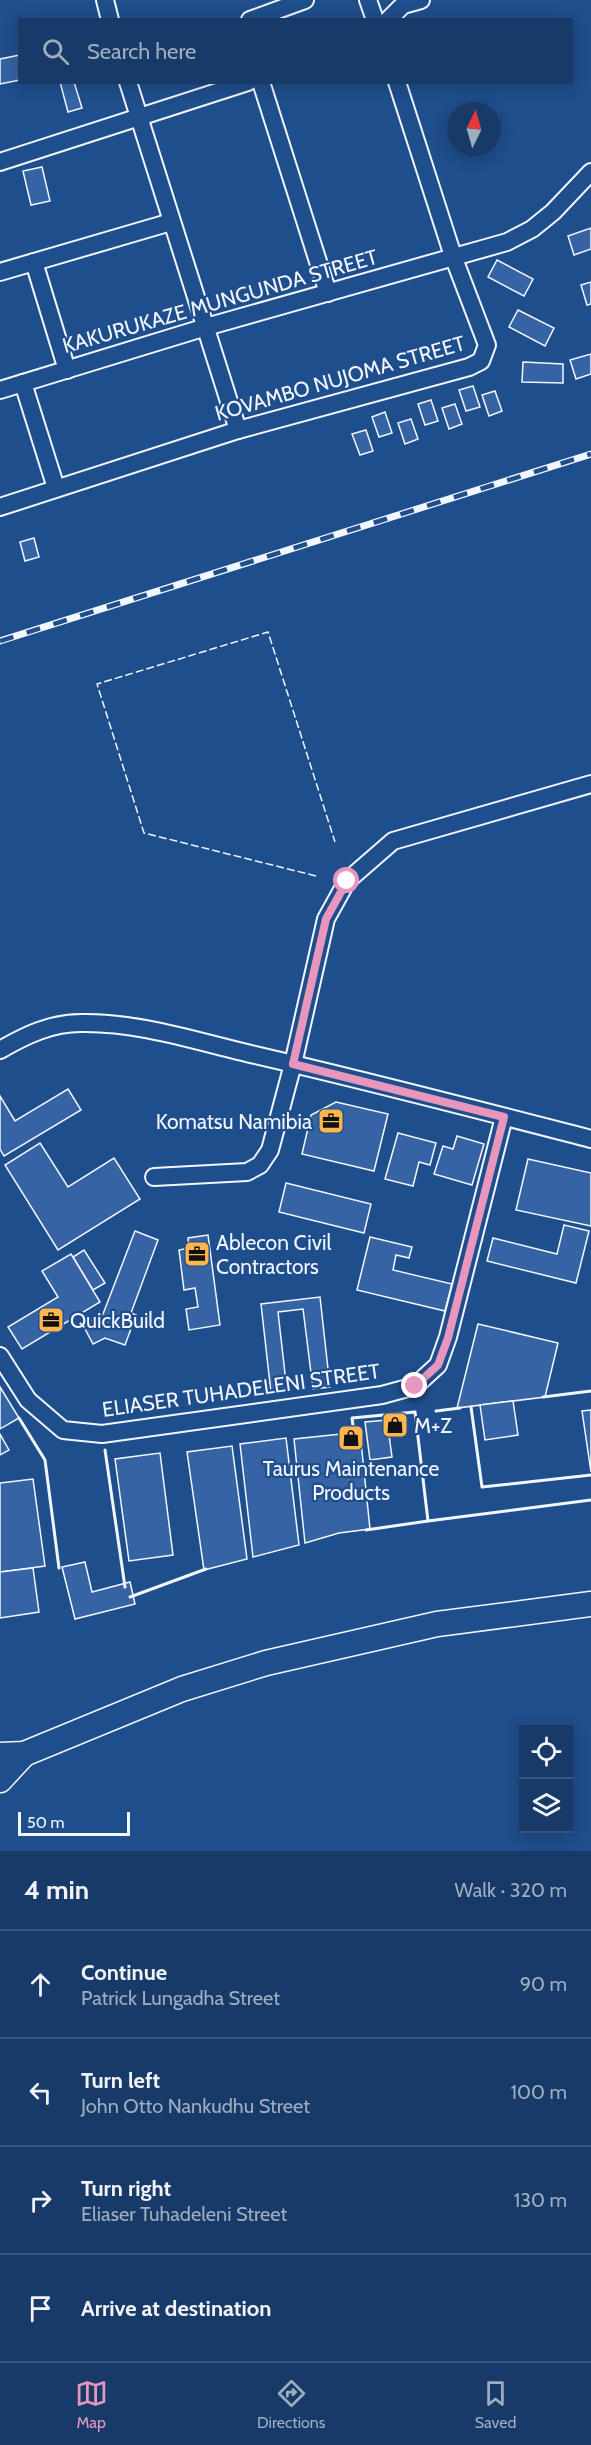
<!DOCTYPE html>
<meta charset="utf-8">
<style>
:root{--surface:#173a69;--page:#20416f;--text:#f1f3f6;--muted:#9eadc0;--line:#36547d;--accent:#e797bd}
body{margin:0;font-family:Cabin,sans-serif;background:var(--page);color:var(--text)}
.controls{position:absolute;right:18px;bottom:18px;display:grid;overflow:hidden;border-radius:0px;box-shadow:0 3px 15px #0003}
.controls button{width:54px;height:54px;display:grid;place-items:center;padding:0;border:0;border-bottom:2px solid var(--line);background:var(--surface);color:var(--text);font:30px sans-serif}
.compass{position:absolute;left:447px;top:102px;width:54px;height:54px;border-radius:50%;background:var(--surface);box-shadow:0 3px 15px #0003;rotate:5deg}
.scale{position:absolute;left:18px;bottom:15px;width:112px;box-sizing:border-box;padding-left:6px;border:3px solid #f2f6ff;border-top:0;font-size:16px;line-height:21px;white-space:nowrap;color:#f2f6ff;-webkit-text-stroke:4px #1f4e8c;paint-order:stroke}
.stop{position:absolute;width:18px;height:18px;margin:-14px;border:4px solid #e797bd;border-radius:50%;background:#fff}
.stop.end{background:#e797bd;border-color:#fff;box-shadow:0 2px 6px #0008}
.list{margin:0;padding:0;list-style:none}
h2{display:flex;justify-content:space-between;align-items:center;height:78px;margin:0;padding:0 24px;font-size:26px}
h2 small{font-size:20px;font-weight:400;color:var(--muted)}
.list li{display:grid;grid-template-columns:39px 1fr auto;gap:18px;align-items:center;box-sizing:border-box;height:108px;padding:0 24px;border-top:2px solid var(--line)}
.list b{display:block;font-size:22px;white-space:nowrap}
.list p{margin:0;font-size:20px;white-space:nowrap;color:var(--muted)}
.list em{font-size:20px;font-style:normal;color:var(--muted)}
.icon{flex:none;width:33px;height:33px;fill:none;stroke:currentColor;stroke-width:2;stroke-linecap:round;stroke-linejoin:round}
.map{position:relative;flex:none;width:591px;height:1851px;overflow:hidden}
.search{position:absolute;background:var(--surface);box-shadow:0 3px 15px #0003;left:18px;right:18px;top:18px;height:66px;display:flex;align-items:center;gap:15px;box-sizing:border-box;padding:0 21px;border-radius:0px;color:var(--muted);font-size:22px}
.sheet{height:510px;background:var(--surface)}
nav{display:flex;justify-content:space-around;align-items:center;box-sizing:border-box;height:84px;border-top:2px solid var(--line);background:var(--surface);font-size:16px;color:var(--muted)}
nav a{display:grid;justify-items:center;gap:3px}
nav .on{color:var(--accent)}
.map>svg:first-child{display:block}
.building{fill:#3563a3;stroke:#f2f6ff;stroke-width:1.5}
.lines{fill:none;stroke-linecap:round;stroke-linejoin:round}
.minor-casing{stroke:#f2f6ff;stroke-width:20}
.highway-casing{stroke:#f2f6ff;stroke-width:27}
.minor{stroke:#1f4e8c;stroke-width:16}
.highway{stroke:#1f4e8c;stroke-width:24}
.rail-casing{stroke:#f2f6ff;stroke-width:7}
.rail{stroke:#1f4e8c;stroke-width:4.5;stroke-dasharray:14;stroke-linecap:butt}
.fence{stroke:#f2f6ff;stroke-width:1.5;stroke-dasharray:8 3;stroke-linecap:butt}
.wall{stroke:#f2f6ff;stroke-width:3}
.route{stroke:#e797bd;stroke-width:8}
.labels{text-anchor:middle;dominant-baseline:central;stroke-width:4.5;stroke-linejoin:round;paint-order:stroke}
.street-label{font-size:21px;fill:#f2f6ff;stroke:#1f4e8c}
.poi-label{font-size:21px;fill:#f2f6ff;stroke:#1f4e8c;text-anchor:start}
</style>
<div class="map">
<svg width="591" height="1851" viewBox="0 0 591 1851">
<rect width="100%" height="100%" fill="#1f4e8c"/>
<g class="building">
<path d="M 20,55 L 20,80 L 0,84 L 0,59 Z"/>
<path d="M 60,82 L 74,82 L 82,108 L 68,112 Z"/>
<path d="M 42,167 L 50,201 L 31,205 L 23,171 Z"/>
<path d="M 591,228 L 591,249 L 574,255 L 568,236 Z"/>
<path d="M 497,260 L 533,279 L 524,296 L 488,277 Z"/>
<path d="M 591,282 L 591,304 L 587,305 L 581,285 Z"/>
<path d="M 518,310 L 554,328 L 545,346 L 509,327 Z"/>
<path d="M 591,354 L 591,374 L 576,379 L 570,360 Z"/>
<path d="M 523,362 L 563,364 L 563,383 L 522,382 Z"/>
<path d="M 473,386 L 480,407 L 466,411 L 459,390 Z"/>
<path d="M 495,391 L 502,411 L 489,416 L 482,395 Z"/>
<path d="M 431,400 L 438,421 L 425,425 L 418,404 Z"/>
<path d="M 455,404 L 462,424 L 449,429 L 442,408 Z"/>
<path d="M 385,412 L 392,433 L 379,437 L 372,417 Z"/>
<path d="M 411,419 L 418,439 L 405,444 L 398,423 Z"/>
<path d="M 366,430 L 373,451 L 360,455 L 352,434 Z"/>
<path d="M 34,538 L 39,557 L 25,561 L 20,542 Z"/>
<path d="M 68,1089 L 81,1110 L 4,1156 L 0,1149 L 0,1096 L 15,1121 Z"/>
<path d="M 336,1102 L 388,1114 L 374,1171 L 302,1154 L 311,1115 Z"/>
<path d="M 398,1133 L 436,1143 L 430,1165 L 419,1162 L 413,1186 L 385,1179 Z"/>
<path d="M 457,1136 L 484,1144 L 472,1185 L 434,1174 L 443,1146 L 453,1149 Z"/>
<path d="M 40,1143 L 68,1187 L 114,1158 L 140,1199 L 58,1250 L 5,1165 Z"/>
<path d="M 528,1159 L 591,1173 L 591,1226 L 516,1210 Z"/>
<path d="M 286,1183 L 371,1204 L 364,1233 L 279,1212 Z"/>
<path d="M 564,1225 L 589,1231 L 576,1283 L 487,1261 L 493,1238 L 557,1254 Z"/>
<path d="M 135,1231 L 158,1240 L 131,1313 L 136,1315 L 125,1345 L 105,1338 L 93,1344 L 83,1325 L 103,1314 Z"/>
<path d="M 208,1235 L 220,1325 L 189,1330 L 186,1309 L 198,1307 L 195,1288 L 184,1290 L 179,1250 L 189,1248 L 188,1238 Z"/>
<path d="M 370,1237 L 412,1247 L 409,1258 L 396,1255 L 393,1270 L 452,1284 L 445,1311 L 357,1290 Z"/>
<path d="M 84,1250 L 105,1283 L 93,1290 L 73,1257 Z"/>
<path d="M 71,1254 L 100,1302 L 22,1349 L 8,1327 L 58,1297 L 42,1271 Z"/>
<path d="M 320,1297 L 330,1387 L 313,1389 L 303,1309 L 278,1312 L 287,1391 L 271,1393 L 261,1304 Z"/>
<path d="M 478,1324 L 558,1343 L 545,1397 L 457,1408 Z"/>
<path d="M 0,1387 L 19,1418 L 0,1429 Z"/>
<path d="M 513,1401 L 518,1435 L 485,1440 L 480,1405 Z"/>
<path d="M 591,1410 L 591,1472 L 582,1411 Z"/>
<path d="M 387,1420 L 392,1457 L 370,1460 L 365,1422 Z"/>
<path d="M 360,1432 L 370,1529 L 339,1533 L 305,1543 L 294,1439 Z"/>
<path d="M 0,1434 L 9,1450 L 0,1455 Z"/>
<path d="M 286,1438 L 299,1545 L 253,1557 L 240,1444 Z"/>
<path d="M 232,1446 L 247,1559 L 204,1570 L 187,1452 Z"/>
<path d="M 160,1453 L 173,1555 L 129,1561 L 115,1459 Z"/>
<path d="M 33,1479 L 45,1566 L 0,1572 L 0,1483 Z"/>
<path d="M 85,1562 L 92,1592 L 130,1582 L 135,1604 L 75,1619 L 62,1567 Z"/>
<path d="M 33,1568 L 39,1612 L 0,1618 L 0,1572 Z"/>
</g>
<g class="lines">
<g class="minor-casing">
<g id="minor">
<path d="M 105,0 L 110,20"/>
<path d="M 368,0 L 375,20"/>
<path d="M 250,20 L 305,0"/>
<path d="M 388,20 L 403,5 L 421,0"/>
<path d="M 128,82 L 238,430"/>
<path d="M 261,82 L 328,293"/>
<path d="M 0,162 L 248,82"/>
<path d="M 34,262 L 67,370"/>
<path d="M 0,272 L 171,222"/>
<path d="M 23,383 L 56,488"/>
<path d="M 0,390 L 206,327 L 507,242 L 532,229 L 553,212 L 591,172"/>
<path d="M 0,507 L 238,430 L 469,367 L 481,361 L 487,345 L 453,256 L 397,82"/>
<path d="M 0,1050 C 26,1035 51,1023 81,1023 C 140,1022 198,1042 255,1055 C 368,1081 479,1110 591,1139"/>
<path d="M 154,1177 L 247,1172 L 260,1165 L 270,1150 L 293,1064 L 326,919 L 347,881 L 393,841 L 591,784"/>
<path d="M 0,1356 L 28,1400 L 63,1430 L 102,1434 L 382,1395 L 415,1386 L 438,1365 L 448,1337 L 504,1117"/>
</g>
</g>
<g class="highway-casing">
<g id="highway">
<path d="M 0,1755 L 24,1754 L 182,1689 L 266,1663 L 437,1624 L 591,1604"/>
<path d="M 0,1780 L 24,1754"/>
</g>
</g>
<use href="#minor" class="minor"/>
<use href="#highway" class="highway"/>
<g class="rail-casing">
<path id="rail" d="M 0,641 L 591,454"/>
</g>
<use href="#rail" class="rail"/>
<path class="fence" d="M 316,876 L 144,833 L 97,684 L 268,632 L 335,842"/>
<g class="wall">
<path d="M 543,1397 L 591,1391"/>
<path d="M 471,1407 L 482,1487 L 591,1475"/>
<path d="M 436,1411 L 460,1408"/>
<path d="M 19,1418 L 45,1460 L 59,1568"/>
<path d="M 354,1433 L 352,1418 L 415,1412 L 428,1521 L 366,1530"/>
<path d="M 105,1450 L 125,1587"/>
<path d="M 428,1521 L 591,1500"/>
<path d="M 130,1597 L 206,1569"/>
</g>
</g>
<g class="lines">
<path class="route" d="M 347,881 L 326,919 L 293,1064 L 504,1117 L 448,1338 L 438,1365 L 415,1386"/>
</g>
<defs>
<g id="office-square" transform="scale(1.35)"><rect x="-9" y="-9" width="18" height="18" rx="4" fill="#ffb74d" stroke="#1f4e8c"/><path d="M-6-3h4V-5.5h4V-3h4V5H-6ZM-1-4.5V-3h2v-1.5ZM-6 0V1H6V0Z" fill="#111"/></g>
<g id="shop-square" transform="scale(1.35)"><rect x="-9" y="-9" width="18" height="18" rx="4" fill="#ffb74d" stroke="#1f4e8c"/><path d="M-5-2.5h2.3a2.7 3.5 0 0 1 5.4 0H5L5.5 6h-11ZM-1.5-2.5h3a1.5 2.3 0 0 0-3 0Z" fill="#111"/></g>
</defs>
<g fill-rule="evenodd">
<use href="#office-square" x="331" y="1121"/>
<use href="#office-square" x="197" y="1254"/>
<use href="#office-square" x="51" y="1320"/>
<use href="#shop-square" x="395" y="1425"/>
<use href="#shop-square" x="351" y="1438"/>
</g>
<g class="labels">
<g class="street-label">
<text transform="translate(220 301) rotate(-16)">KAKURUKAZE MUNGUNDA STREET</text>
<text transform="translate(340 378) rotate(-16)">KOVAMBO NUJOMA STREET</text>
<text transform="translate(241 1390) rotate(-8)">ELIASER TUHADELENI STREET</text>
</g>
<g class="poi-label">
<text x="312" y="1121" text-anchor="end">Komatsu Namibia</text>
<text x="216" y="1242">Ablecon Civil<tspan x="216" dy="24">Contractors</tspan></text>
<text x="70" y="1320">QuickBuild</text>
<text x="414" y="1425">M+Z</text>
<text x="351" y="1468" text-anchor="middle">Taurus Maintenance<tspan x="351" dy="24">Products</tspan></text>
</g>
</g>
</svg>
<div class="controls">
<button><svg class="icon" aria-label="locate" viewBox="0 0 24 24"><circle cx="12" cy="12" r="6"/><path d="M12 2v4M12 18v4M2 12h4M18 12h4"/></svg></button>
<button><svg class="icon" aria-label="layers" viewBox="0 0 24 24"><path d="M12 4l9 5-9 5-9-5zM3 14l9 5 9-5"/></svg></button>
</div>
<svg class="compass" viewBox="-18 -18 36 36"><path d="M0-13l5 13h-10z" fill="#e53935"/><path d="M0 13l5-13h-10z" fill="#9eadc0"/></svg>
<div class="scale">50 m</div>
<div class="stop" style="left:347px;top:881px"></div>
<div class="stop end" style="left:415px;top:1386px"></div>
<div class="search"><svg class="icon" aria-label="search" viewBox="0 0 24 24"><circle cx="10" cy="10" r="6"/><path d="M15 15l6 6"/></svg>Search here</div>
</div>
<section class="sheet">
<h2>4 min<small>Walk · 320 m</small></h2>
<ul class="list">
<li><svg class="icon" aria-label="ahead" viewBox="0 0 24 24"><path d="M12 20V5M6 11l6-6 6 6"/></svg><div><b>Continue</b><p>Patrick Lungadha Street</p></div><em>90 m</em></li>
<li><svg class="icon" aria-label="left" viewBox="0 0 24 24"><path d="M17 20v-9H6M10 6l-5 5 5 5"/></svg><div><b>Turn left</b><p>John Otto Nankudhu Street</p></div><em>100 m</em></li>
<li><svg class="icon" aria-label="right" viewBox="0 0 24 24"><path d="M7 20v-9h11M14 6l5 5-5 5"/></svg><div><b>Turn right</b><p>Eliaser Tuhadeleni Street</p></div><em>130 m</em></li>
<li><svg class="icon" aria-label="arrive" viewBox="0 0 24 24"><path d="M6 21V4h12l-3 4 3 4H6"/></svg><div><b>Arrive at destination</b></div></li>
</ul>
</section>
<nav>
<a class="on"><svg class="icon" aria-label="map" viewBox="0 0 24 24"><path d="M3 6l6-2 6 2 6-2v14l-6 2-6-2-6 2zM9 4v14M15 6v14"/></svg>Map</a>
<a><svg class="icon" aria-label="directions" viewBox="0 0 24 24"><path d="M12 3l9 9-9 9-9-9zM9 14v-3h6M13 9l2 2-2 2"/></svg>Directions</a>
<a><svg class="icon" aria-label="saved" viewBox="0 0 24 24"><path d="M7 4h10v16l-5-4-5 4z"/></svg>Saved</a>
</nav>
